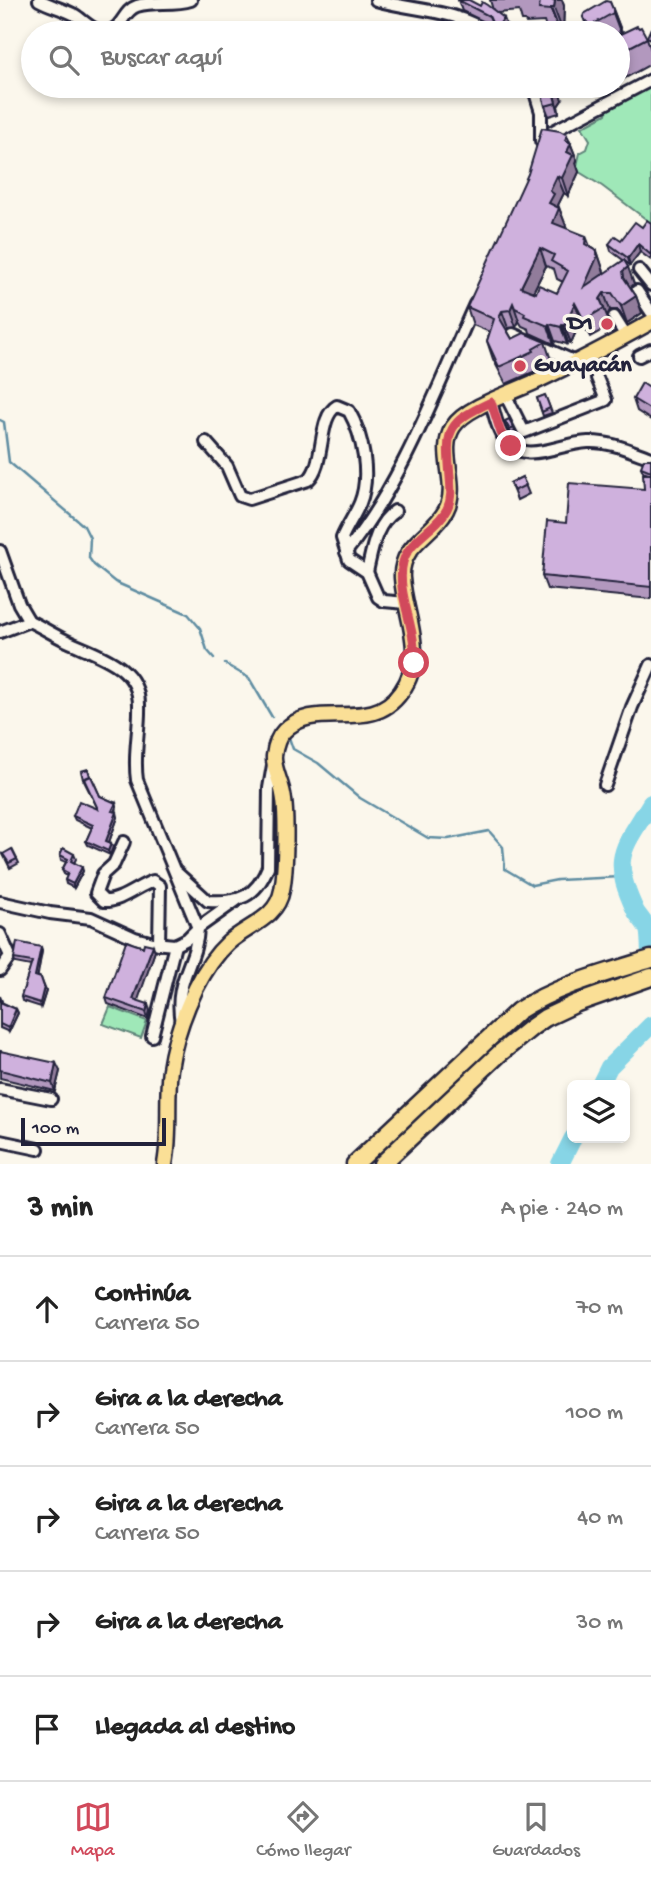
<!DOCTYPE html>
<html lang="es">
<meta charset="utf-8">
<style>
:root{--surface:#fff;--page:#f6f6f6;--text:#222;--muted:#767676;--line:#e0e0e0;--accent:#d1495b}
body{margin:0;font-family:"Gochi Hand",sans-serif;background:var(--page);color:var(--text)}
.controls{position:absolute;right:21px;bottom:21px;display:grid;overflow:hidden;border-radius:10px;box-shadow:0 4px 10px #0003}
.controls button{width:63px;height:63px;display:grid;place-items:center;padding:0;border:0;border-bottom:2px solid var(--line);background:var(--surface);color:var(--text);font:35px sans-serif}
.scale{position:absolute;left:21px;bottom:18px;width:145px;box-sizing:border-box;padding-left:7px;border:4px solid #22223b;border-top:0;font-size:19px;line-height:24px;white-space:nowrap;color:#22223b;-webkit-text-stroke:5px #fbf7ec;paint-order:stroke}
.stop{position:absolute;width:21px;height:21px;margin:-16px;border:5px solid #d1495b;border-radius:50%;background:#fff}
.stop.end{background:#d1495b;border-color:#fff;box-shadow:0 2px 7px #0008}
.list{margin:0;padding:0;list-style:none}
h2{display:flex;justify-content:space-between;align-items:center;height:91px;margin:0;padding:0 28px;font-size:30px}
h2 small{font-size:23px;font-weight:400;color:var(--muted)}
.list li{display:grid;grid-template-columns:46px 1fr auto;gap:21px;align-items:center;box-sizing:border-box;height:105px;padding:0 28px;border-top:2px solid var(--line)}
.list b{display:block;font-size:26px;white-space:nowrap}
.list p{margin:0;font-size:23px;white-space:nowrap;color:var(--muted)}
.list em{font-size:23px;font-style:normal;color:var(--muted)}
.icon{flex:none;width:38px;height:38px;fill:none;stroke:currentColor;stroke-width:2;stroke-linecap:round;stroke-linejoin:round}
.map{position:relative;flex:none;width:651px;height:1164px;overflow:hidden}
.search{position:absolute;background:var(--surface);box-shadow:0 4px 10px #0003;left:21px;right:21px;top:21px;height:77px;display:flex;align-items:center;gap:18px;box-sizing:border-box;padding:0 24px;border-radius:38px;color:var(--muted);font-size:26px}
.sheet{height:616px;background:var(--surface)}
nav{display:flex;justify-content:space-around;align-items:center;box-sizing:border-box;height:98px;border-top:2px solid var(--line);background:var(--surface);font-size:19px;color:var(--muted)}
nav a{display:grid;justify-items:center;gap:4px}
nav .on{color:var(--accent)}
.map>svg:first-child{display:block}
.green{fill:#9fe8b8;stroke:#60857a;stroke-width:2}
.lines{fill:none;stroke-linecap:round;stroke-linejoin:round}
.stream{stroke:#5f8da2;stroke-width:2.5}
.river{stroke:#87d5e6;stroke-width:18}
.minor-casing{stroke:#22223b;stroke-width:16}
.major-casing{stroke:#22223b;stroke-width:19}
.highway-casing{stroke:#22223b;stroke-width:21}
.minor{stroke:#fbf7ec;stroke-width:10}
.major{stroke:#fadf96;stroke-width:14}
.highway{stroke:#fadf96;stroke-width:16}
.wall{fill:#b298be;stroke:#22223b;stroke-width:2;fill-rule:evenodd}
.shaded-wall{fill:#917c9b;stroke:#22223b;stroke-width:2}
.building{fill:#cfb1dd;stroke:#22223b;stroke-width:2;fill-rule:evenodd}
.route{stroke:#d1495b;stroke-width:9}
.poi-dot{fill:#d1495b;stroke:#fbf7ec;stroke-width:2.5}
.labels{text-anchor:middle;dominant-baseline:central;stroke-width:7;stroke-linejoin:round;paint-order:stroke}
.poi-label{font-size:24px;font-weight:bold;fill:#22223b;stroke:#fbf7ec;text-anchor:end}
</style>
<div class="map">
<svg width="651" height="1164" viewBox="0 0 651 1164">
<rect width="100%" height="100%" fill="#fbf7ec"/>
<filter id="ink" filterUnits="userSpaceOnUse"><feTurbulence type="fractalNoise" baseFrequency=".0143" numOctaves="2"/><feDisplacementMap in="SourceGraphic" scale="14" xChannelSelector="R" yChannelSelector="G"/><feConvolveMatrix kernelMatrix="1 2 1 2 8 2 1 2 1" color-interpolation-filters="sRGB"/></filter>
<g filter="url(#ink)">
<g class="green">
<path d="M 651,86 L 651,223 L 602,186 L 576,170 L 580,153 L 587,149 L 590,140 L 582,127 L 606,114 L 607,109 Z"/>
<path d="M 110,1007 L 147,1021 L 141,1038 L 103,1024 Z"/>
</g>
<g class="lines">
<g class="stream">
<path d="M 0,420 L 4,422 L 9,462 L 84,526 L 90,538 L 89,558 L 94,565 L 115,582 L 188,614 L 200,628 L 207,650 L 214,658"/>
<path d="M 225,664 L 249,678 L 272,717"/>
<path d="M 288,735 L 293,749 L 318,763 L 360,798 L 428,838 L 448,839 L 489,831 L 503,847 L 505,869 L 532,885 L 557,880 L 621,877"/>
</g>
<g class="river">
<path d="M 651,973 C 650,964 650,935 648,930 C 646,924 640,918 636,912 C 610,857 622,851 651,803"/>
<path d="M 600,1085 L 609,1067 L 651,1025"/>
<path d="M 560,1164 L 573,1138"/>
</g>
<g class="minor-casing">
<g id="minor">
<path d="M 39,0 C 50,6 63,9 75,15 C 86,22 100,39 114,29 C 123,23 125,10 137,6 C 155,0 173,6 191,0"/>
<path d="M 376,0 C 414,11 456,9 489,33"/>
<path d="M 533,86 L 541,112 L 541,141"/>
<path d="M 542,137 L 651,80"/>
<path d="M 639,270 L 651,285"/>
<path d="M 637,291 L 651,312"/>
<path d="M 614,317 L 626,336"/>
<path d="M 513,334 L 576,362"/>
<path d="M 639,356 L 651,350"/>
<path d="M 506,396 L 524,432 L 606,400 L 597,378"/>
<path d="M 491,402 C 494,412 496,424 501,433 C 520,470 557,443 588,442 C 610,441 631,451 651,458"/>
<path d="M 206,442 L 227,466 L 240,496 L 249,499 L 308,480 C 326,464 317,417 337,406 L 349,411 C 363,436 371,476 360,503 C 355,515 347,526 342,538 L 349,560 L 367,572 L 378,597 L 384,601 L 406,603"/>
<path d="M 0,551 L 19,604 L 29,621"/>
<path d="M 346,552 C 402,484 438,385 475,304"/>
<path d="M 367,572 C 372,551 375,524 395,511"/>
<path d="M 0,632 L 29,621 C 42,627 54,635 67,641 C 97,655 139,665 139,705 C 140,730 133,754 137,780 L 198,928 C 197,963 173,980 181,1022"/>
<path d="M 605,785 L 632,707 L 651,665"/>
<path d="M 124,842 L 114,864 L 103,874 L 96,893 L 104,901 C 120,902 138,886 153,881 L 160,886 L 159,944"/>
<path d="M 176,872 L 208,901 C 239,903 256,897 268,867 L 269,788 L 273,765"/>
<path d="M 0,902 L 50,913 L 91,918 L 135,938 L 153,943 L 175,945 L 187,939 L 198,928 L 237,900"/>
<path d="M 0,934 L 10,956 L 0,970"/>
<path d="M 152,1036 L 175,945"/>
<path d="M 0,1089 L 51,1099"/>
<path d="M 0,1141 L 38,1149"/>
</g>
</g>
<g class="major-casing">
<path id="major" d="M 165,1164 C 171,1133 166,1100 170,1069 C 174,1041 184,1013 196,988 C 204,972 215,955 228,943 C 248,925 277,919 282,890 C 286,870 287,813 283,794 C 281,782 273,768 274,756 C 275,747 278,737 284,731 C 317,697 370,736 401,692 C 428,654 405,618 402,578 C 400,544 433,535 446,510 C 460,484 437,452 453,427 C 466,406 518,391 541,379 C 578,362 615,342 651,322"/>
</g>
<g class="highway-casing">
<g id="highway">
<path d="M 355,1164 L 518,1011 C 558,985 606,973 651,959"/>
<path d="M 382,1164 L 499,1054 L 532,1027 L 545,1018 L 577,1003 L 651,977"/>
</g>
</g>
<use href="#minor" class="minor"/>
<use href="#major" class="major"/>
<use href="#highway" class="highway"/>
</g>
<g class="wall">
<path d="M 458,0 L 493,10 L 490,0 L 562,0 L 564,6 L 563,32 L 560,32 L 560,33 L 548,33 L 544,22 L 526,23 L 525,21 L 522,21 L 519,11 L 497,13 L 507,29 L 512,33 L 496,33 L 493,26 L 462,11 Z"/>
<path d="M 610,2 L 622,33 L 647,38 L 651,50 L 651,64 L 618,82 L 618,33 L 589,33 L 583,17 Z"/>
<path d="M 600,86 L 610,86 L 603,89 Z"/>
<path d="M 562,100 L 558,106 L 559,113 L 549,116 L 545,106 Z"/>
<path d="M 570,142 L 577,160 L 576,163 L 579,172 L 568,196 L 564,193 L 558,205 L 566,226 L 565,228 L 597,251 L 604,272 L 604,274 L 634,284 L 630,287 L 636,296 L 642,313 L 627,323 L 618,310 L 610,310 L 607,316 L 610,326 L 590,337 L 581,320 L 571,343 L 568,342 L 567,344 L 555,341 L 554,344 L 530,333 L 529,329 L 522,326 L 519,321 L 516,327 L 508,328 L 507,330 L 512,339 L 545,342 L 551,360 L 539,366 L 540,369 L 506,384 L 493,359 L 487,341 L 490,332 L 473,325 L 467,307 ZM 546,266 L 554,269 L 557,279 L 563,282 L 557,293 L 536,293 L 533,292 Z"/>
<path d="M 651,223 L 651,260 L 640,252 L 630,265 L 611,251 L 609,244 L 621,240 L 642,227 Z"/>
<path d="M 651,389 L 651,420 L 637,411 L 633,399 Z"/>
<path d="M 545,395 L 552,413 L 543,416 L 537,398 Z"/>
<path d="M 505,421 L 514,428 L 515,432 L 511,434 Z"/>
<path d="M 651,459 L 651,599 L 547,589 L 542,576 L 566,523 L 644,489 L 648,474 L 643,472 L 641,467 Z"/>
<path d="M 522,477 L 529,494 L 517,500 L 510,483 Z"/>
<path d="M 91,776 L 100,796 L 116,803 L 117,807 L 115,812 L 118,817 L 109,842 L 113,847 L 110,855 L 88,845 L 86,841 L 92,828 L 75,820 L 73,816 L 98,809 L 83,779 Z"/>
<path d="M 3,854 L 17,859 L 19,863 L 10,868 Z"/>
<path d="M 74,854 L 76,859 L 74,863 L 83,871 L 74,888 L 66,884 L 65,880 L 67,876 L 64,874 L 62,870 L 66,862 L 61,860 L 60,855 Z"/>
<path d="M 41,947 L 42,951 L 37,976 L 41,978 L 46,991 L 41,1007 L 22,1001 L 21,997 L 31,966 L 15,963 L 14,959 Z"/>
<path d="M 155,951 L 137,1001 L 150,1011 L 148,1019 L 108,1004 L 106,998 Z"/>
<path d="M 0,996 L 2,1001 L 1,1002 L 16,1009 L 18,1013 L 9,1032 L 0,1028 Z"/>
<path d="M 0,1051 L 60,1071 L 55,1091 L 0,1078 Z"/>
</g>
<g class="shaded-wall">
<path d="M 555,0 L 562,0 L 564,6 L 563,32 L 554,8 Z"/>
<path d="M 551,8 L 560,32 L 560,33 L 551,10 Z"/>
<path d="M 613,9 L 622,33 L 622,37 L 613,13 Z"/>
<path d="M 504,18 L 508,29 L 504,33 L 500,23 Z"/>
<path d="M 557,86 L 558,86 L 562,100 L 558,106 L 559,113 L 554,95 Z"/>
<path d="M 567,135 L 577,160 L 576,163 L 579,172 L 568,196 L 562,178 L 567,152 L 565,140 Z"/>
<path d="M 557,176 L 564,193 L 558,205 L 566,226 L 559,240 L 553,223 L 549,203 L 550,191 Z"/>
<path d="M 586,236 L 593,254 L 585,244 Z"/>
<path d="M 638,244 L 640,252 L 630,265 L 628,258 Z"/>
<path d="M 540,248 L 546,266 L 527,304 L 521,287 Z"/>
<path d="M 597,251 L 604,272 L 590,304 L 584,287 Z"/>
<path d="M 628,267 L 634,284 L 630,288 L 624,278 L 623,271 Z"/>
<path d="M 604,293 L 610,310 L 607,316 L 600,299 Z"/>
<path d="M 636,296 L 642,313 L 627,323 L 621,306 Z"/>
<path d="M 513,303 L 519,321 L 516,327 L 510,310 Z"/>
<path d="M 575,303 L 581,320 L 571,343 L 564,326 Z"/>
<path d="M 502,311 L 508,328 L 505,334 L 499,317 Z"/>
<path d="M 549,324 L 555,341 L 554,344 L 548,326 Z"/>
<path d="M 562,325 L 568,342 L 567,344 L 561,327 Z"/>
<path d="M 116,803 L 117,807 L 114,815 L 112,811 Z"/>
<path d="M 117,812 L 118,817 L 108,845 L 106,841 Z"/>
<path d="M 111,843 L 113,847 L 110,855 L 108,851 Z"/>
<path d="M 82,867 L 83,871 L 74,888 L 73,884 Z"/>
<path d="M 153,945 L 155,951 L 136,1006 L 133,999 Z"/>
<path d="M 41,947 L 42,951 L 37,980 L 35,976 Z"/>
<path d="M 44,987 L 46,991 L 41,1007 L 40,1003 Z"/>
<path d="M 148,1004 L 150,1011 L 148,1019 L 146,1012 Z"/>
<path d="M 16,1009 L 18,1013 L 9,1032 L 8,1028 Z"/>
<path d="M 56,1063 L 60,1071 L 55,1091 L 52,1083 Z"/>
</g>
<g class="building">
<path d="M 458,0 L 469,0 L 480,6 L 482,2 L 487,5 L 504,18 L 500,23 L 512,33 L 501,33 L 493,25 L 489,16 Z"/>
<path d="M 540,0 L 555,0 L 554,8 L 551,8 L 551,10 L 539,9 Z"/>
<path d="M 606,1 L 610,2 L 613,9 L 613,13 L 590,26 L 583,17 L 584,14 Z"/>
<path d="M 637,26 L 639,28 L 641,27 L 647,38 L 618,53 L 618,35 Z"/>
<path d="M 651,28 L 651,39 L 647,37 Z"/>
<path d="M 540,86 L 557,86 L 558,90 L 554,95 L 556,103 L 545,106 Z"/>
<path d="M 542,128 L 560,131 L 567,135 L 565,140 L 571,143 L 567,152 L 573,155 L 562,178 L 557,176 L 550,191 L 554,194 L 549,203 L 559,208 L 553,223 L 586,236 L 585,244 L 597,251 L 596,254 L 598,255 L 584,287 L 624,260 L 628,267 L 623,271 L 624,278 L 636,296 L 621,306 L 612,293 L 604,293 L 600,299 L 604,308 L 584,320 L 575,303 L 564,326 L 562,325 L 561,327 L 549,324 L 548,326 L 524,316 L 525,313 L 515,308 L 513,303 L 510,310 L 502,311 L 499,317 L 512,339 L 524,333 L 545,342 L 533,349 L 534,351 L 499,367 L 487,341 L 494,319 L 467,307 L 528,174 ZM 540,248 L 554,255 L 551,261 L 568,271 L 557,293 L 539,285 L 536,293 L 521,287 Z"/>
<path d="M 647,220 L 651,223 L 651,255 L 638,244 L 628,258 L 609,244 L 615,236 L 621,240 L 635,222 L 642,227 Z"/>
<path d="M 642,383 L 651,389 L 651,410 L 633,399 Z"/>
<path d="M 545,395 L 550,408 L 542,412 L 537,398 Z"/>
<path d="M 509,419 L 514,428 L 510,430 L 505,421 Z"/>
<path d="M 644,459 L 651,459 L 651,471 L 641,467 Z"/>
<path d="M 643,474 L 651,474 L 651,587 L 542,576 L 547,521 L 566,523 L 569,483 L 644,489 Z"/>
<path d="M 522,477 L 526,485 L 514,491 L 510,483 Z"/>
<path d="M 88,769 L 90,776 L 83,779 L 81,771 Z"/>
<path d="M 91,776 L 100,796 L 116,803 L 112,811 L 117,812 L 106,841 L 111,843 L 108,851 L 86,841 L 93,825 L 73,816 L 79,801 L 98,809 L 84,779 Z"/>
<path d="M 63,848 L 74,854 L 71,861 L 82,867 L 73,884 L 65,880 L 68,873 L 62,870 L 68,859 L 60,855 Z"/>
<path d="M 12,849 L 17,859 L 9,863 L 3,854 Z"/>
<path d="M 126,941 L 143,947 L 144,943 L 153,945 L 133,999 L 148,1004 L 146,1012 L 106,998 Z"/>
<path d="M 17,942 L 41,947 L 35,976 L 41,978 L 44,987 L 40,1003 L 21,997 L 32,962 L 14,959 Z"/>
<path d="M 0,1002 L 16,1009 L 8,1028 L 0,1024 Z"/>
<path d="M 0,1051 L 56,1063 L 52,1083 L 0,1070 Z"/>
</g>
</g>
<g class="lines" filter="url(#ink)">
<path class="route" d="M 414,663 C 418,631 395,592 403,562 C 409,539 437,529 447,509 C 452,499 451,488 450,477 C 446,429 446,423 491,402 L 501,433 L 511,446"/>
</g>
<g class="poi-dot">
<circle cx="607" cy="324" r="7"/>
<circle cx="520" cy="366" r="7"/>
</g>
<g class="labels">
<g class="poi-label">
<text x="593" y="324">D1</text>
<text x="534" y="366" text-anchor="start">Guayacán</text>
</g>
</g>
</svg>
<div class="controls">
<button><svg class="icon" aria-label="layers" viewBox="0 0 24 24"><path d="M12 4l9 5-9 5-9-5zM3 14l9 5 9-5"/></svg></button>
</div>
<div class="scale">100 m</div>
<div class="stop" style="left:414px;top:663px"></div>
<div class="stop end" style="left:511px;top:446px"></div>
<div class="search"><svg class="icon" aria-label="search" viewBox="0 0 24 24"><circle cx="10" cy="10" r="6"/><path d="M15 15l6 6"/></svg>Buscar aquí</div>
</div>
<section class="sheet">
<h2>3 min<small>A pie · 240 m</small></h2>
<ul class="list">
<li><svg class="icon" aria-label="ahead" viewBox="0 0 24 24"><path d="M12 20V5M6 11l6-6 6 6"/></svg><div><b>Continúa</b><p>Carrera 50</p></div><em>70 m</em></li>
<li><svg class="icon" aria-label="right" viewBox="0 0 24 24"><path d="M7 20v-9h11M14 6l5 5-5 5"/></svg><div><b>Gira a la derecha</b><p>Carrera 50</p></div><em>100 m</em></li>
<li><svg class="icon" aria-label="right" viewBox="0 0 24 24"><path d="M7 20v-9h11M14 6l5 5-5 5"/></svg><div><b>Gira a la derecha</b><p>Carrera 50</p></div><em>40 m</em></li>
<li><svg class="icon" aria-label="right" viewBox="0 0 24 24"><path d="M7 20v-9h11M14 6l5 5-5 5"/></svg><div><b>Gira a la derecha</b></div><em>30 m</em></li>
<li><svg class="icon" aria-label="arrive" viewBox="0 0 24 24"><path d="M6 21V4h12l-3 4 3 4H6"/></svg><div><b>Llegada al destino</b></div></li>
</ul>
</section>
<nav>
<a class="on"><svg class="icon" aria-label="map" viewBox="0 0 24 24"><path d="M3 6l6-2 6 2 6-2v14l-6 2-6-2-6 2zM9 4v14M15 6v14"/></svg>Mapa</a>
<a><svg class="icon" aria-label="directions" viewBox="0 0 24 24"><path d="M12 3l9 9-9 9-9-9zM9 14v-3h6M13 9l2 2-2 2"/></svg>Cómo llegar</a>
<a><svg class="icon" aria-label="saved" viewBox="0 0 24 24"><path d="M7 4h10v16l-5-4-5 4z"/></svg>Guardados</a>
</nav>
